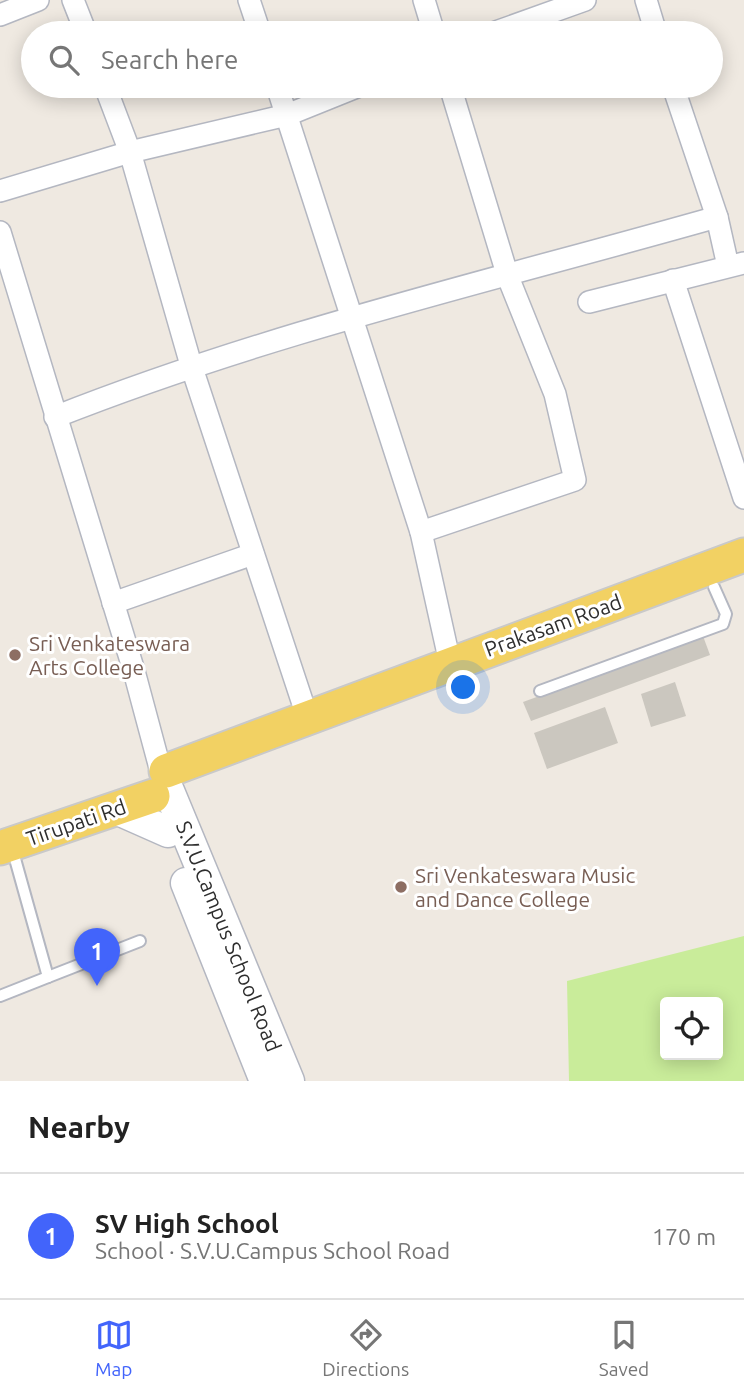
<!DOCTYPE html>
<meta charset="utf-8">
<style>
:root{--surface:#fff;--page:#f2f2f2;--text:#222;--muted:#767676;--line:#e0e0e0;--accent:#4264fb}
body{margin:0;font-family:Ubuntu,sans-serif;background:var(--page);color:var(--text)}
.controls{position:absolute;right:21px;bottom:21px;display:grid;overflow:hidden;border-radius:7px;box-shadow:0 4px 18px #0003}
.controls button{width:63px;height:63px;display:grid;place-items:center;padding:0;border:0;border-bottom:2px solid var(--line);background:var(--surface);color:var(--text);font:35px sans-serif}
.you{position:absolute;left:464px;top:688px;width:24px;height:24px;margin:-18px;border:5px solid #fff;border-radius:50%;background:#1a73e8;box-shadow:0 0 0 10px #1a73e833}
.badge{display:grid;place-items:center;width:46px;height:46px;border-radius:50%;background:var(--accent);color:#fff;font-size:23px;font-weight:700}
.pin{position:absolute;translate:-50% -58px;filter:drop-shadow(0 2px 4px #0008)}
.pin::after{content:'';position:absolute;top:37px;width:24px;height:21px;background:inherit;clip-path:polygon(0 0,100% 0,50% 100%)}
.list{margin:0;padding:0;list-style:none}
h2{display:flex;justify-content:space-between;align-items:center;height:91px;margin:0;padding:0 28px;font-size:30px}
h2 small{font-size:23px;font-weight:400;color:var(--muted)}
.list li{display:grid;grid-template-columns:46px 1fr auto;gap:21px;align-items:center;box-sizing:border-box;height:126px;padding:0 28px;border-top:2px solid var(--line)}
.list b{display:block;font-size:26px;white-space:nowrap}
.list p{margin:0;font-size:23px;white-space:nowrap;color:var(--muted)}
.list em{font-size:23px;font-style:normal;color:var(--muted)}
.icon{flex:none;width:38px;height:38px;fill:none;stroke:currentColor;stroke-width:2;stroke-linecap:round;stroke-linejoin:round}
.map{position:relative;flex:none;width:744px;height:1081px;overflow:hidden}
.search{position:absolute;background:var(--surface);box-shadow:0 4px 18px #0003;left:21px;right:21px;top:21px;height:77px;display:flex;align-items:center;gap:18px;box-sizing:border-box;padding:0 24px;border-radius:38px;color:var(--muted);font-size:26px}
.sheet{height:217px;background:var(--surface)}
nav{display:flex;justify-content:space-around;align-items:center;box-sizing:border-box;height:98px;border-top:2px solid var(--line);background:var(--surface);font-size:19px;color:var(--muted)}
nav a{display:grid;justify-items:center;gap:4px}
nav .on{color:var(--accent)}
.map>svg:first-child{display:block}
.pitch{fill:#c9ec9a;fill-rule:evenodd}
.building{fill:#cbc7bf}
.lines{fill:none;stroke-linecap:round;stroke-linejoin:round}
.lane-casing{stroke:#b4b7c1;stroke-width:14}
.street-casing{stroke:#b4b7c1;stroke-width:24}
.secondary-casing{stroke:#b4b7c1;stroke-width:33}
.primary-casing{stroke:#c9c9c9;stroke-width:37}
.lane{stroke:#fff;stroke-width:10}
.street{stroke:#fff;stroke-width:21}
.secondary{stroke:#fff;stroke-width:30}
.primary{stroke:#f2d163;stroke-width:33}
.education-dot{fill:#8d6e63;stroke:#fff;stroke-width:2.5}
.labels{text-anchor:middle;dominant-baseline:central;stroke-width:6;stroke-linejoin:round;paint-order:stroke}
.street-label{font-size:21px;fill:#2e2e2e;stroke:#fff}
.education-label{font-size:21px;fill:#785e54;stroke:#fff;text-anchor:start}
</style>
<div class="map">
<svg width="744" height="1081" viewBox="0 0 744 1081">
<rect width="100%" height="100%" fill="#efe9e1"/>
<path class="pitch" d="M 744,936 L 744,1081 L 569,1081 L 567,981 ZM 665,1002 L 718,1002 L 718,1055 L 665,1055 Z"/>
<g class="building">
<path d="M 703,636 L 710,655 L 531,721 L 523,702 Z"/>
<path d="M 675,682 L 686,716 L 651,727 L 641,694 Z"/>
<path d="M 605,707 L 618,743 L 547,769 L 534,733 Z"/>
</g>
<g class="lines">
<g class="lane-casing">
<g id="lane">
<path d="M 540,691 L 723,624 L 726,614 L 714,587"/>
<path d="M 48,977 L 140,941"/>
<path d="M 0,996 L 48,977 L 12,848"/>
</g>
</g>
<g class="street-casing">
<g id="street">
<path d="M 73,0 L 86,33"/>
<path d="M 249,0 L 260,33"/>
<path d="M 424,0 L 434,33"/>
<path d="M 646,0 L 656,33"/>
<path d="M 0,15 L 38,0"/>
<path d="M 493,33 L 585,0"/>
<path d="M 105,86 L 130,152 L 191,365 L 307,716"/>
<path d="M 277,86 L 421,532 L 450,663"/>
<path d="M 673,86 L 717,217 L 728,266"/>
<path d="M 0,191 L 130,152 L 287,115 L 359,86"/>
<path d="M 0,232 L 134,671 L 160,768"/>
<path d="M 673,280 L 744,498"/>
<path d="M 589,302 L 744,263"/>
<path d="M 55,417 C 270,332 495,280 717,217"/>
<path d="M 421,532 L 575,480 L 555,394 L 508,277 L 450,86"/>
<path d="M 113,603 L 253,554"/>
</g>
</g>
<g class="secondary-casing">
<g id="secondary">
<path d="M 169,791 L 289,1081"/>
<path d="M 116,809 L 168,832"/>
<path d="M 186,883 L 265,1081"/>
</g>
</g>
<g class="primary-casing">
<g id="primary">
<path d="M 166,771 L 744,555"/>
<path d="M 0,848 L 153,796"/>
</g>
</g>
<use href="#lane" class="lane"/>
<use href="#street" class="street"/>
<use href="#secondary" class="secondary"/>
<use href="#primary" class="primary"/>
</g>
<g class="education-dot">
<circle cx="15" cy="655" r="7"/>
<circle cx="401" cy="887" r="7"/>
</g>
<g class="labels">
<g class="street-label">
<text transform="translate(553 625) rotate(-20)">Prakasam Road</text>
<text transform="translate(76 822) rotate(-19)">Tirupati Rd</text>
<text transform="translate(229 936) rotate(68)">S.V.U.Campus School Road</text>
</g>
<g class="education-label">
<text x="29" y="643">Sri Venkateswara<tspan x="29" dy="24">Arts College</tspan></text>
<text x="415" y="875">Sri Venkateswara Music<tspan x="415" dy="24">and Dance College</tspan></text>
</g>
</g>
</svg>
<div class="controls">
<button><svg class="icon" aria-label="locate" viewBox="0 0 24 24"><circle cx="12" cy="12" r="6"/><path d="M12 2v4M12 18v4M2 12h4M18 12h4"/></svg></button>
</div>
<div class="you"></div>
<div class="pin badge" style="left:97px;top:986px">1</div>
<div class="search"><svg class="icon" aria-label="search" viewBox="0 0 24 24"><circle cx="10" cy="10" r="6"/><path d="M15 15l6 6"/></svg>Search here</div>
</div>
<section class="sheet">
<h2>Nearby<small></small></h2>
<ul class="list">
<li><span class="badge">1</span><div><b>SV High School</b><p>School · S.V.U.Campus School Road</p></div><em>170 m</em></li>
</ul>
</section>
<nav>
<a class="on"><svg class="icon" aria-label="map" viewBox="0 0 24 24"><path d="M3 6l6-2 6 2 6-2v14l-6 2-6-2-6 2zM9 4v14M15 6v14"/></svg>Map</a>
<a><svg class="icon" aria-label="directions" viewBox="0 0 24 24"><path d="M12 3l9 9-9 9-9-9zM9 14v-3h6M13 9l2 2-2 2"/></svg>Directions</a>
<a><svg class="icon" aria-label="saved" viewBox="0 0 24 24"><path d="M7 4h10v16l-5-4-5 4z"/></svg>Saved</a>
</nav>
